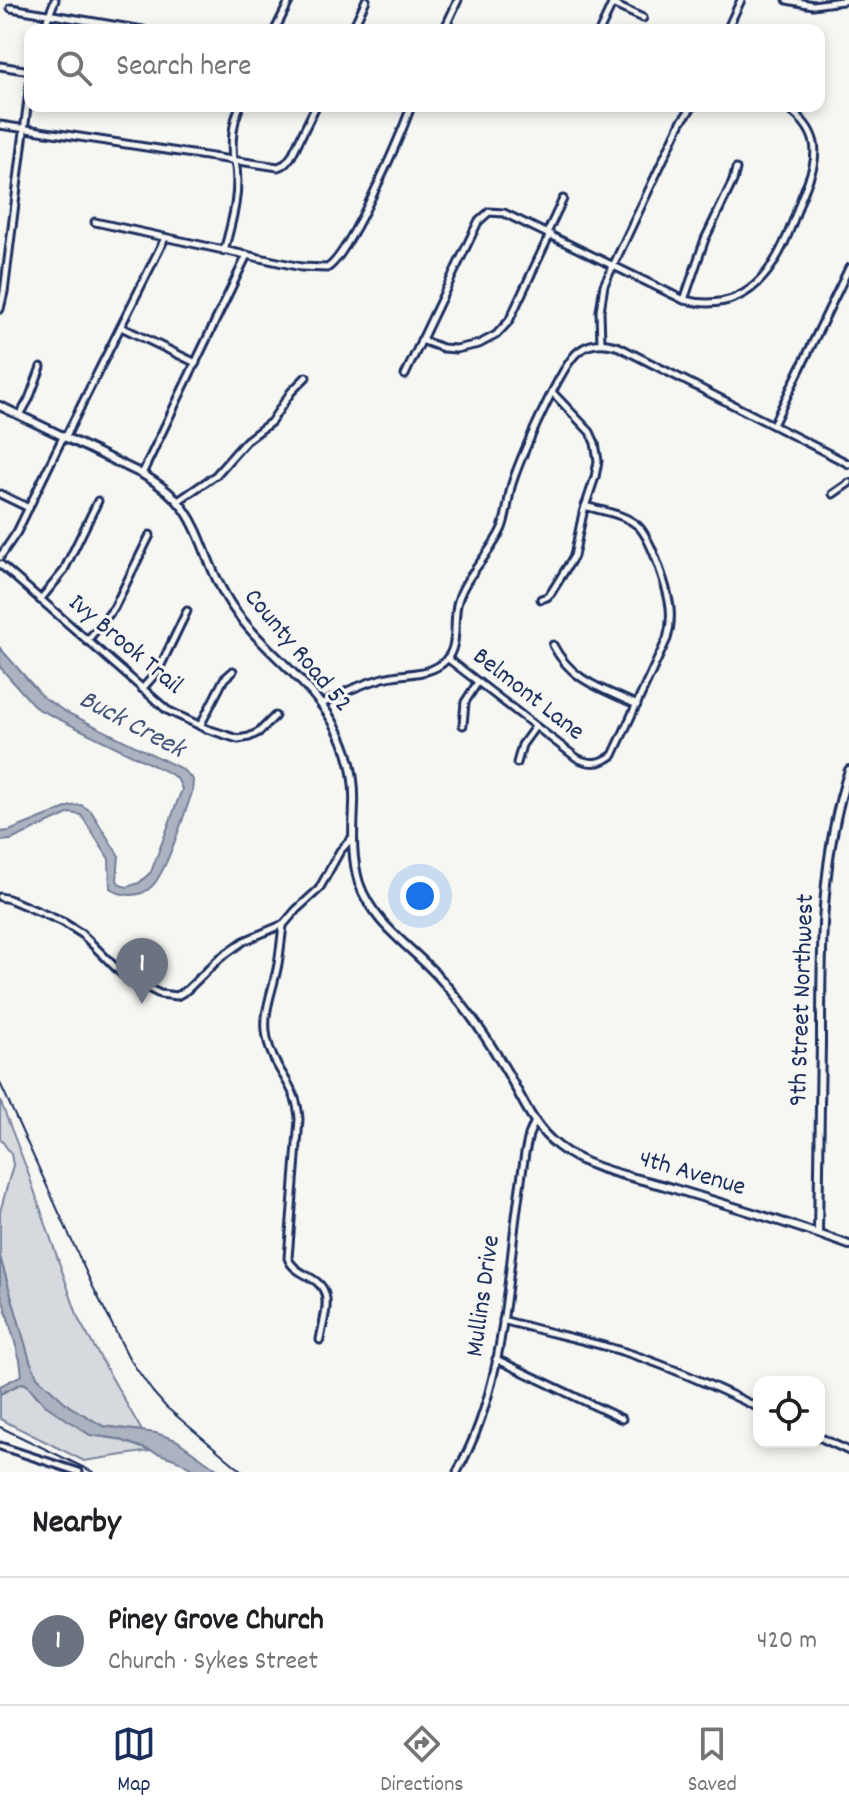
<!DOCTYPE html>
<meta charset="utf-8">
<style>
:root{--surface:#fff;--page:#f6f6f6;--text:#202124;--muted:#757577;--line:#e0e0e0;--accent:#1b2f5e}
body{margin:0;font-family:Dekko,sans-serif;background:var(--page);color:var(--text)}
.controls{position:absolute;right:24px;bottom:24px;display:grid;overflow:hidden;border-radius:16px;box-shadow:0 4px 12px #0003}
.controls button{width:72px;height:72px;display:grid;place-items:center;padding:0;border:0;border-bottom:2px solid var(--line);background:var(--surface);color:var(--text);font:40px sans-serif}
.you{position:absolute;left:420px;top:896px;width:28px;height:28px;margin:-20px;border:6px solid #fff;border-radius:50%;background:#1a73e8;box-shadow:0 0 0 12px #1a73e833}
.badge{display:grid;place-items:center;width:52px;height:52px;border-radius:50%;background:var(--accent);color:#fff;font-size:26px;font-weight:700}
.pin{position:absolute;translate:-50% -66px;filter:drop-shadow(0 2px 4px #0008)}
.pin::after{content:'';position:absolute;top:42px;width:28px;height:24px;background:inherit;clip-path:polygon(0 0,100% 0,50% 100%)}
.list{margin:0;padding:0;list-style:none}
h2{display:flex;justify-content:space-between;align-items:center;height:104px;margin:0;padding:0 32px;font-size:34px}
h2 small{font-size:26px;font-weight:400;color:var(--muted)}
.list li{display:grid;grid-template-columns:52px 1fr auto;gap:24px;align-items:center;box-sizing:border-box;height:128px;padding:0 32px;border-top:2px solid var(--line)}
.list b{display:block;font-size:30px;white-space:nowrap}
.list p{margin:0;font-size:26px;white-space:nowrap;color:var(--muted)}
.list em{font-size:26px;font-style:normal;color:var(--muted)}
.icon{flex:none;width:44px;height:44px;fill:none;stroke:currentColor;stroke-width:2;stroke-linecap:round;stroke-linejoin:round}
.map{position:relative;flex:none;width:849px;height:1472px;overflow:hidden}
.search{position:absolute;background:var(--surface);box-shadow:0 4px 12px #0003;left:24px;right:24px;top:24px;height:88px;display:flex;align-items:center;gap:20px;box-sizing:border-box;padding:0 28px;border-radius:16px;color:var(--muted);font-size:30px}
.sheet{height:232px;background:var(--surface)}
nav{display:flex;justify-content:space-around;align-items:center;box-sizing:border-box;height:112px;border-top:2px solid var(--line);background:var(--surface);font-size:22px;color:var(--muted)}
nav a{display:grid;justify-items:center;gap:4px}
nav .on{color:var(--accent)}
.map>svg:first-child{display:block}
.green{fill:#d6d9dd;stroke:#78849e;stroke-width:2}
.water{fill:#abb2c0;stroke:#717e99;stroke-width:2}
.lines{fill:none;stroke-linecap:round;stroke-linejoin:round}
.minor-casing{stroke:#1b2f5e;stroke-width:11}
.tertiary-casing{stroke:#1b2f5e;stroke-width:12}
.minor{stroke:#f6f6f2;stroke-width:5}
.tertiary{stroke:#f6f6f2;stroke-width:6}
.rail{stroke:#1b2f5e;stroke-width:2}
.labels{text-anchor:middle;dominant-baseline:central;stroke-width:6;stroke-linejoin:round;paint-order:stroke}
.street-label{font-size:26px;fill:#1b2f5e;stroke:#f6f6f2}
.water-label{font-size:28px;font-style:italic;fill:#46567b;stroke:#f6f6f2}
</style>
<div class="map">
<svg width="849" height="1472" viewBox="0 0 849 1472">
<rect width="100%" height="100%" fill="#f6f6f2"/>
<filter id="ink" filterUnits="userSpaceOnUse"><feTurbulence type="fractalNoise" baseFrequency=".0125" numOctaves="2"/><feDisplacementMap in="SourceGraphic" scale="16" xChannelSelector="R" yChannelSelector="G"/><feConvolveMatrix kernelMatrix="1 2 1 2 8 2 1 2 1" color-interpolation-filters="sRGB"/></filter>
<g filter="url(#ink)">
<g class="green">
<path d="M 0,1100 L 26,1167 L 79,1320 L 142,1431 L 103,1426 L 69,1406 L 37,1377 L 30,1361 L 0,1257 L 0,1212 L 13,1165 L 11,1154 L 0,1138 Z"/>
<path d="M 22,1383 L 26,1384 L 35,1395 L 90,1435 L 118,1439 L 150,1451 L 84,1461 L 0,1419 L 0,1394 Z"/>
</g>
<g class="water">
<path d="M 0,648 L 43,697 L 64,711 L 182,769 L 193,780 L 192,793 C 184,814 166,874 151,887 C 140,898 121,897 110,888 L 109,859 L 81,815 L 70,813 L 11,840 L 0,841 L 0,832 L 9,831 L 71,806 L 81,805 L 91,811 L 104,832 L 119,856 L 117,880 L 120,885 L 127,887 L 139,883 L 151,872 L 182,789 L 178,780 L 171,774 L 36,708 L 0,667 Z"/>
<path d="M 0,1257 L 30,1361 L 37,1377 L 69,1406 L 103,1426 L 156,1433 L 176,1440 L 221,1472 L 197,1472 L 177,1460 L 118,1439 L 90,1435 L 45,1405 L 26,1384 L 22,1383 L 0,1394 L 0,1386 L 22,1375 L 20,1360 L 0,1290 Z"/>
</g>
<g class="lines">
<g class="minor-casing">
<g id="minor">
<path d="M 787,0 L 813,5 L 849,0"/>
<path d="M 612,4 L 643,18"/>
<path d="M 11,8 L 143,30"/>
<path d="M 43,30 L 55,0"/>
<path d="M 275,30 L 290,0"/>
<path d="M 352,30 L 366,0"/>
<path d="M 444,30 L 458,0"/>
<path d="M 600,30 L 614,0"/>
<path d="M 727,30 L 741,0"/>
<path d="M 0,66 L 30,71"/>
<path d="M 0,125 L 278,167 L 285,164 L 291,157 L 316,106"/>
<path d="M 233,161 C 231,142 232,124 240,106"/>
<path d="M 95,222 L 301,267 L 327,268 C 349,256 401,135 411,106"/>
<path d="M 547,233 L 563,199"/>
<path d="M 224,251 C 232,221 241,192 235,161"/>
<path d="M 684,300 L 705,239 L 733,181 L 736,169"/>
<path d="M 0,309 L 4,292 L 30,83"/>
<path d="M 121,327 L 196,363"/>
<path d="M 421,340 L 443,348 L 456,349 L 479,344 L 496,335 L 509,321 L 550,234"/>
<path d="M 601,343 L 600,311 L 604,285 L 681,122 L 693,106"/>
<path d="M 405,375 L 478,222 L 489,212 L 504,213 L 684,300 C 756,317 781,258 800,202 C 807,183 818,163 814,143 C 810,126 797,114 783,106"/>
<path d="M 20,415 L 29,399 L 41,367"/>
<path d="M 773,425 L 849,268"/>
<path d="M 65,438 L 165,238"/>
<path d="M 142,474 L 247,255"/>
<path d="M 0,494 L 29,508"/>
<path d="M 833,494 L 849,483"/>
<path d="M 178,501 L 216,475 L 246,441 L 271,422 L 291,392 L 306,377"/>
<path d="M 0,557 L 17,532 L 63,437"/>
<path d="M 0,564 L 167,710 L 207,729 L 238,739 L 249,737 L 259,732 L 275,716"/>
<path d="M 541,599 L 547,597 L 551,593 L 574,556 L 583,513 L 595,477 L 598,461 L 595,443 L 590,432 L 553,393"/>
<path d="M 40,600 L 63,572 L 98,501"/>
<path d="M 87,641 L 114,608 L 150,535"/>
<path d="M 553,645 C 572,682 602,688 637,705"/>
<path d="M 447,658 L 577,758 C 590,765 601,764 613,755 L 667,639 C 670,629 671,618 670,608 C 668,590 651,538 638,526 C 625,514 602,511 585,506"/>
<path d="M 142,689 L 158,671 L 187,611"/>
<path d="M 321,705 C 340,693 362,684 383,678 C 403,672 430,677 446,660 C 460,644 452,620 458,601 C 466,574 491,554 502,528 C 507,515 508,500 511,487 C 518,463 561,364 579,351 C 591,342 605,342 619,347 L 849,464"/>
<path d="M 463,725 L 465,702 L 478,682"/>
<path d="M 200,726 L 224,679 L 233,671"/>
<path d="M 517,763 L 522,745 L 535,727"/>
<path d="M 0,897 L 9,899 L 63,922 L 82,934 L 122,974 L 132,980 L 160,994 L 177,996 L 187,990 L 220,958 L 244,941 L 284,924 L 296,910 L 319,889 L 340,851 L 352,838"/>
<path d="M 283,926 C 281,940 280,955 277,969 C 272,993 262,1014 267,1038 C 273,1071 297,1083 299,1119 L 288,1258 C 294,1276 320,1275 325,1294 C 329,1307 322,1326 320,1340"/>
<path d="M 503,1320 C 544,1332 587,1340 628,1353 C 674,1368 716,1387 759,1408"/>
<path d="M 496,1359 L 622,1419"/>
<path d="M 819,1437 L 849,1451"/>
<path d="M 0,1446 L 79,1472"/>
<path d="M 457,1472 C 498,1400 505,1314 514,1233 C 517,1206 521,1180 525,1153 L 529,1135 L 535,1121"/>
</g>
</g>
<g class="tertiary-casing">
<g id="tertiary">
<path d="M 0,406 L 142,474 C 203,508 195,543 225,595 C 255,648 314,679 340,735 C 350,756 355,781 354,805 C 353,832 351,856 359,883 C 374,927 416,949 444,983 C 468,1010 489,1041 507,1072 C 522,1098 533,1127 558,1146 C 587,1169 630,1176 665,1186 C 727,1205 788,1222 849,1245"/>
<path d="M 818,1233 C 819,1170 820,1106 821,1043 C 821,951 820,858 849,770"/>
</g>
</g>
<use href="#minor" class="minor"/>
<use href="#tertiary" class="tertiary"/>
<g class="rail">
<path d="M 0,1083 L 92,1285 L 129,1358 L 152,1391 L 166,1407 L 243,1472"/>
<path d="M 0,1427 L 93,1472"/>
</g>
</g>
</g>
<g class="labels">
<g class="street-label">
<text transform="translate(125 645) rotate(40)">Ivy Brook Trail</text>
<text transform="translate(297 651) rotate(50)">County Road 52</text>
<text transform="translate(528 695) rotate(38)">Belmont Lane</text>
<text transform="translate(803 1000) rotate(-88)">9th Street Northwest</text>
<text transform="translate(692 1174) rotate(16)">4th Avenue</text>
<text transform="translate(484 1296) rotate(-82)">Mullins Drive</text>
</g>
<g class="water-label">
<text transform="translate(131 726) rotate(28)">Buck Creek</text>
</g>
</g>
</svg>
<div class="controls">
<button><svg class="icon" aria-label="locate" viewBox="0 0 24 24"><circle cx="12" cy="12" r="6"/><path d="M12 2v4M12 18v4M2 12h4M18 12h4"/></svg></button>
</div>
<div class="you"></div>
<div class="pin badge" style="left:142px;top:1004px;background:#6b7280">1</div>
<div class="search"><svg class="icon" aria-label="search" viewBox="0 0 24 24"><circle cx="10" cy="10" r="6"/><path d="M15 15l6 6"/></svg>Search here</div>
</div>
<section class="sheet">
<h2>Nearby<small></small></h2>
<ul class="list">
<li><span class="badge" style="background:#6b7280">1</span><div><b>Piney Grove Church</b><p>Church · Sykes Street</p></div><em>420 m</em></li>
</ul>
</section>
<nav>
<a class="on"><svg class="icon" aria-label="map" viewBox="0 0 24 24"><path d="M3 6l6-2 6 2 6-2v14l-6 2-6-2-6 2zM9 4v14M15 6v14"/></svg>Map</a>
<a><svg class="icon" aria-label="directions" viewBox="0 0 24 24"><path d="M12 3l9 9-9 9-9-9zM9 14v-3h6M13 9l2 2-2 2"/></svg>Directions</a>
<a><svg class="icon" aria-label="saved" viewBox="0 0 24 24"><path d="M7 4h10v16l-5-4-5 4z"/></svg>Saved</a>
</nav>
